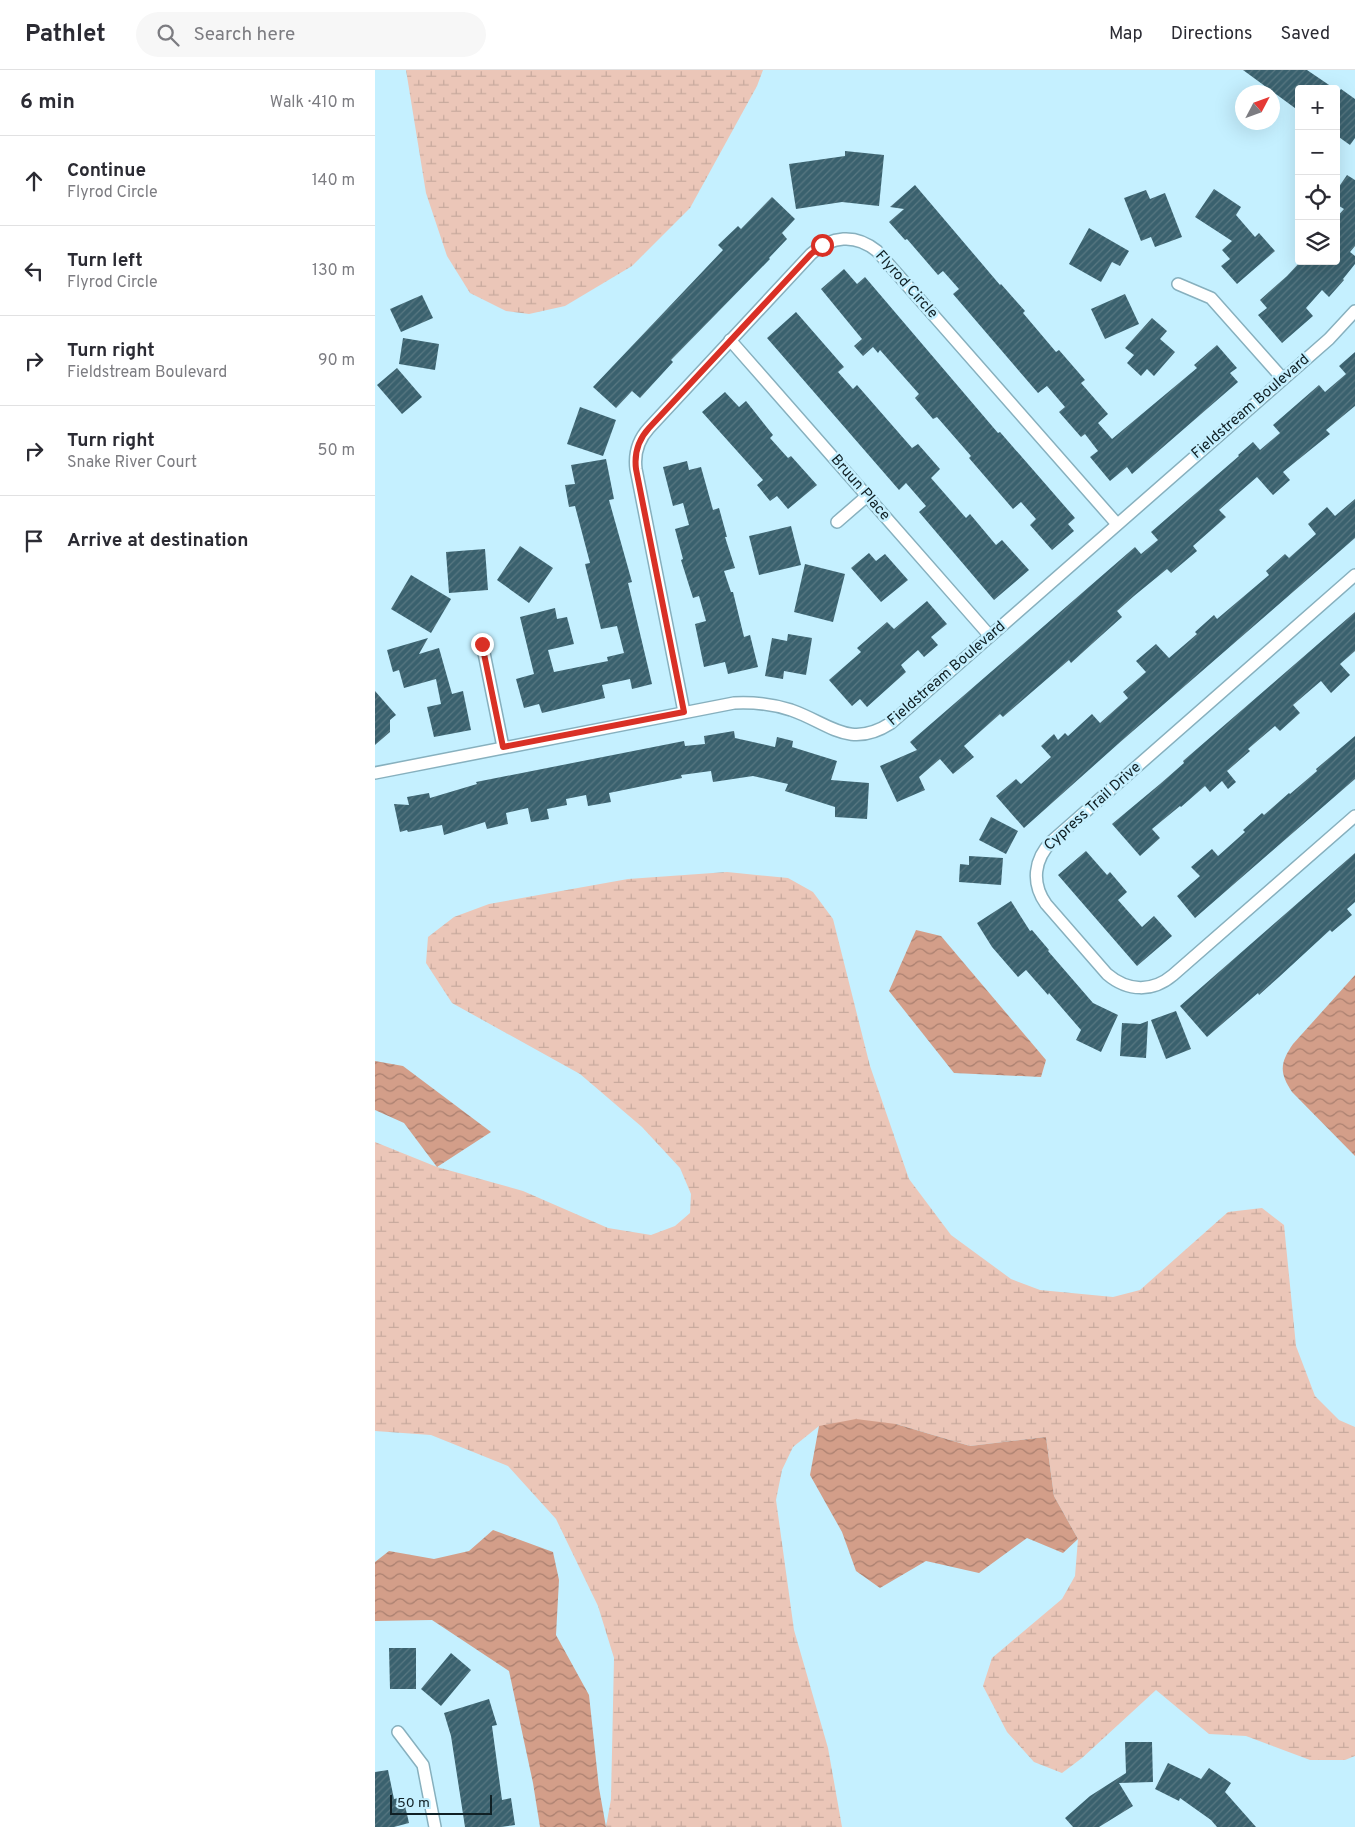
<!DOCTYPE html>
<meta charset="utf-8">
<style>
:root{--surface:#fff;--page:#f7f7f7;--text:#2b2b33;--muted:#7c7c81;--line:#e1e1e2}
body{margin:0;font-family:Overpass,sans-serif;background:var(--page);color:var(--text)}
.controls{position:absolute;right:15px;top:15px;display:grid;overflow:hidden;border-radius:5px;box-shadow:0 5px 20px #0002}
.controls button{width:45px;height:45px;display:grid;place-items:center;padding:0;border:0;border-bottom:1px solid var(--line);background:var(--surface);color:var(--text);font:25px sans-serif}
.compass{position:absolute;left:860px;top:15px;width:45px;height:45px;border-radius:50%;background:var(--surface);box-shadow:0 5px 20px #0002;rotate:49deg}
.scale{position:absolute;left:15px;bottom:12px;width:102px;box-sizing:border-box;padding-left:5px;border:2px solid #102025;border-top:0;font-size:14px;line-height:18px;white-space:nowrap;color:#102025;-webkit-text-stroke:4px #c5f0ff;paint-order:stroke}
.stop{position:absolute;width:15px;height:15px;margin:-11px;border:4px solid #d93025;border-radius:50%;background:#fff}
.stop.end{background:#d93025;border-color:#fff;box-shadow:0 1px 5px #0008}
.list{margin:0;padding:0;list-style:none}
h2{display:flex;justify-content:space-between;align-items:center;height:65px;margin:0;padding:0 20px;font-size:21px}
h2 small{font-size:16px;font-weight:400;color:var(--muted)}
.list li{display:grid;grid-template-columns:32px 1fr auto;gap:15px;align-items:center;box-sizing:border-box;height:90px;padding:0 20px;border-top:1px solid var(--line)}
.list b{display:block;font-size:19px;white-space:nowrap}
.list p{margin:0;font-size:16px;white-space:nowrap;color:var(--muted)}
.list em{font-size:16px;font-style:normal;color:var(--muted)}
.icon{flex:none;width:28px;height:28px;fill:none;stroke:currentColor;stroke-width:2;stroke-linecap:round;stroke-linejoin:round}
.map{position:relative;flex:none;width:980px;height:1757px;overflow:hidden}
header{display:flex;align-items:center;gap:30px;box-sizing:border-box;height:70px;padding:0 25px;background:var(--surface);border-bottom:1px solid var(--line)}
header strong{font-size:24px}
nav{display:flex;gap:28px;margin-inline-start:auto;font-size:18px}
.search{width:350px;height:45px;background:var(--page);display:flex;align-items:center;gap:12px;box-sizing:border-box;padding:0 18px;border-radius:28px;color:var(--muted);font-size:19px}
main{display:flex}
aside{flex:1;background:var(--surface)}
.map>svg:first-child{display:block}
.wetland{fill:url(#wetland-marsh)}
.water{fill:url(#water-waves)}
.building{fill:url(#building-hatch)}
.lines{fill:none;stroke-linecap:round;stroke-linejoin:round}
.minor-casing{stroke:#87b0be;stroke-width:14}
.minor{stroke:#fff;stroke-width:11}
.route{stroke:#d93025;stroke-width:6}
.labels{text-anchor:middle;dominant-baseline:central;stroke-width:5;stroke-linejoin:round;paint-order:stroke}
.street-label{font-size:15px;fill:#102025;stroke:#c5f0ff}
</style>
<header>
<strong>Pathlet</strong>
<div class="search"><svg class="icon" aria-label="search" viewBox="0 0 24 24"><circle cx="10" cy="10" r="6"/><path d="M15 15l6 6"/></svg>Search here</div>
<nav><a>Map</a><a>Directions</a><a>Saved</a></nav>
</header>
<main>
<aside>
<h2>6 min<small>Walk · 410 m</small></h2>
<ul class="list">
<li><svg class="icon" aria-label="ahead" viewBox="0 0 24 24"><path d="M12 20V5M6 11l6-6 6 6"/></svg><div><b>Continue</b><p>Flyrod Circle</p></div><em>140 m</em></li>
<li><svg class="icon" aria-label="left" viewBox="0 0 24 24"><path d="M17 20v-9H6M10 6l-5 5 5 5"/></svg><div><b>Turn left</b><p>Flyrod Circle</p></div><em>130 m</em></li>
<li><svg class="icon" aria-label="right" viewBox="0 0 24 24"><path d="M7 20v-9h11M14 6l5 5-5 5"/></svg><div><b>Turn right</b><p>Fieldstream Boulevard</p></div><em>90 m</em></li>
<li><svg class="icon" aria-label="right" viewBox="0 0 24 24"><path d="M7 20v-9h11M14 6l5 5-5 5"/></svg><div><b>Turn right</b><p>Snake River Court</p></div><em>50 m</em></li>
<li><svg class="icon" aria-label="arrive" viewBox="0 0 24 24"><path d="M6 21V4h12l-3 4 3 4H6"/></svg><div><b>Arrive at destination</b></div></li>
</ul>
</aside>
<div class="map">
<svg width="980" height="1757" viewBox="0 0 980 1757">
<defs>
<pattern id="wetland-marsh" width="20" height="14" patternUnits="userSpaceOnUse" patternTransform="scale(1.25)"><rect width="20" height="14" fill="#ebc6b8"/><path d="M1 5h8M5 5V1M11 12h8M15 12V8" fill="none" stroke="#c8aa9e"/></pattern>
<pattern id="water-waves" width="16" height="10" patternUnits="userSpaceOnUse" patternTransform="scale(1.25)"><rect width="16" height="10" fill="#d39e89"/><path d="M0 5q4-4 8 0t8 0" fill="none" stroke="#aa8070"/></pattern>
<pattern id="building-hatch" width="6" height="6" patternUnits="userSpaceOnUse" patternTransform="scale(1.25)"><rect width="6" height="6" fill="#3a616e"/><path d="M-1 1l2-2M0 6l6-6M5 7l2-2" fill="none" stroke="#597882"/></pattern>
</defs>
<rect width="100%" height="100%" fill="#c5f0ff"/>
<g class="wetland">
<path d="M 31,0 L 388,0 L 382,16 L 315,138 L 257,196 L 190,236 L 154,244 L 131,241 L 95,223 L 72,186 L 51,123 Z"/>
<path d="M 352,802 L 413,808 L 438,822 L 458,849 L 495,996 L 534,1109 L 576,1165 L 636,1209 L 665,1220 L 738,1227 L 765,1220 L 853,1142 L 887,1138 L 909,1155 L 921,1276 L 940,1326 L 964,1350 L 980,1357 L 980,1686 L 970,1690 L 935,1690 L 871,1666 L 834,1664 L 781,1620 L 707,1688 L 687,1703 L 659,1692 L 632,1662 L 608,1616 L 617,1588 L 687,1529 L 700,1506 L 703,1469 L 679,1426 L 671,1367 L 595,1376 L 521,1354 L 444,1356 L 418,1377 L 407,1400 L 401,1430 L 419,1560 L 453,1678 L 467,1757 L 231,1757 L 236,1729 L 239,1588 L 223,1536 L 181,1449 L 133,1396 L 56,1365 L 0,1361 L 0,1072 L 62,1097 L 148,1121 L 233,1158 L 276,1165 L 300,1156 L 315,1143 L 316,1124 L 305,1098 L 267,1057 L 205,1004 L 77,933 L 51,893 L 53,867 L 79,847 L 114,834 L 253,809 Z"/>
</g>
<g class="water">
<path d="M 541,860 L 566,866 L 671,990 L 666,1007 L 579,1003 L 514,921 Z"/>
<path d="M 980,905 L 980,1086 L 917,1022 C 904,1002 905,993 918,974 Z"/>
<path d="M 0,991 L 28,996 L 116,1062 L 62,1097 L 29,1053 L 0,1040 Z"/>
<path d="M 481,1349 L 521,1354 L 595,1376 L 671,1367 L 679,1426 L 703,1469 L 688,1483 L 652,1468 L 604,1503 L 551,1491 L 505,1518 L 481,1501 L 467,1462 L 435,1405 L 444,1356 Z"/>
<path d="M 118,1460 L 178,1482 L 184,1510 L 181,1565 L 214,1625 L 224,1718 L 231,1757 L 165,1757 L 158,1713 L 134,1601 L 57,1550 L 0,1551 L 0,1492 L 14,1481 L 59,1489 L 94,1481 Z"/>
</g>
<g class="building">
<path d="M 868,0 L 932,0 L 960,19 L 924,19 L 924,41 Z"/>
<path d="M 966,19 L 980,29 L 980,68 L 975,75 L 961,65 L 961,25 Z"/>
<path d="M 470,81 L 509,85 L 504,136 L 467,132 L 421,139 L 414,94 L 470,86 Z"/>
<path d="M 972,105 L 980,110 L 980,176 L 975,182 L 980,186 L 980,194 L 968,209 L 969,210 L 954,227 L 947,220 L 931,238 L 938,246 L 907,273 L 883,245 L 892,238 L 885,230 L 912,206 L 926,191 L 961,191 L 961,148 L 969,139 L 961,134 L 961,121 Z"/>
<path d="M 540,115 L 625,215 L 626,214 L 650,241 L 648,243 L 681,282 L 684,280 L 710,310 L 706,313 L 733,344 L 723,353 L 737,369 L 822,298 L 819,295 L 842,275 L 862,298 L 855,303 L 863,312 L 757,404 L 752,397 L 735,411 L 715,387 L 723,381 L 710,364 L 706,367 L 684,342 L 690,337 L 672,316 L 663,323 L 578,224 L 584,219 L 568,201 L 563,205 L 532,169 L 530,170 L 514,152 L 529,139 L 515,137 Z"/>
<path d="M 839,119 L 866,137 L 861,145 L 880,167 L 884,163 L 900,181 L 862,214 L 846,196 L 855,189 L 847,180 L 857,171 L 820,147 Z"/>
<path d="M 771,120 L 775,129 L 790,123 L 807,167 L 780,177 L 776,167 L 766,171 L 749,128 Z"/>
<path d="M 397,127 L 420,149 L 407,163 L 412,169 L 394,188 L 395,189 L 296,290 L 298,292 L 265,328 L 257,321 L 241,338 L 218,317 L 348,180 L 343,175 L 363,156 L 366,159 Z"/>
<path d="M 714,158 L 754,181 L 745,196 L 737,192 L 726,212 L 694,194 Z"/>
<path d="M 469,199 L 482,214 L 490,207 L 623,363 L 625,362 L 700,448 L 693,454 L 699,461 L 677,480 L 655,455 L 661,449 L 646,432 L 638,439 L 594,388 L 596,386 L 562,347 L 558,349 L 540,328 L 544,324 L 505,280 L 503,283 L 498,277 L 488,286 L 479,276 L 487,269 L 446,219 Z"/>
<path d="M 750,224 L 764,254 L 730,269 L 716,239 Z"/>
<path d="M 47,225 L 58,248 L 26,262 L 15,239 Z"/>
<path d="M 421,242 L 469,297 L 463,302 L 478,319 L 482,315 L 537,378 L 543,374 L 565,399 L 556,408 L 591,448 L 595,444 L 621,475 L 627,470 L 654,500 L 619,530 L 544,442 L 551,436 L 531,413 L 524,420 L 392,268 Z"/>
<path d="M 777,248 L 792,261 L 785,269 L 800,282 L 779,306 L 772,299 L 766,306 L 752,293 L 759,285 L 750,278 Z"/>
<path d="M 28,268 L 64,274 L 60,300 L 24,294 Z"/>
<path d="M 980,282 L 980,336 L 951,360 L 955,364 L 908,402 L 915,410 L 898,425 L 882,407 L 844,440 L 851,447 L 818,476 L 822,481 L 796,503 L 792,499 L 759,526 L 742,541 L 747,547 L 718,573 L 696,593 L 694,590 L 628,647 L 625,644 L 589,676 L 599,687 L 578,704 L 565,689 L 544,707 L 550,720 L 522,732 L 505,696 L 542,680 L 535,672 L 760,477 L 766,484 L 783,470 L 776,462 L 864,386 L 863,385 L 878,372 L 885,380 L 905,363 L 898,355 L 944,315 L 950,322 L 971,304 L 964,296 Z"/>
<path d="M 22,298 L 47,327 L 27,344 L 2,315 Z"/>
<path d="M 350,322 L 364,337 L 371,331 L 398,365 L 395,368 L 413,388 L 416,386 L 442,415 L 413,439 L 402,426 L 395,431 L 382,415 L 388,410 L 327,342 Z"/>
<path d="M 205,337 L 241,350 L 228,386 L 192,374 Z"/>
<path d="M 231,389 L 239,429 L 234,430 L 257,512 L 253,513 L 277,614 L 257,619 L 255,609 L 227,615 L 230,628 L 167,643 L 164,634 L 149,638 L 141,609 L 159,604 L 145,547 L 180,538 L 182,549 L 192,547 L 199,574 L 173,580 L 179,602 L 233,591 L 232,587 L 249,583 L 242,556 L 226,559 L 210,494 L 215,493 L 200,436 L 194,437 L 190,415 L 200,414 L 196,395 Z"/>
<path d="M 312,391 L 314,400 L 326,397 L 338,440 L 344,438 L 352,467 L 350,467 L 360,498 L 349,501 L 356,522 L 358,522 L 369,567 L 375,565 L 383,597 L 353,604 L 350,592 L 329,597 L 320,554 L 331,551 L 324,526 L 318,528 L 306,490 L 308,489 L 300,459 L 314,455 L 308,433 L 298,436 L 288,397 Z"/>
<path d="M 980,429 L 980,468 L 743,674 L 649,758 L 621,726 L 641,709 L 646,714 L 676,687 L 666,676 L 679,664 L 683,670 L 690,663 L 693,666 L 717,644 L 725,653 L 753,628 L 748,622 L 771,602 L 761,591 L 781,574 L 794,588 L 822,564 L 820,562 L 839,545 L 842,549 L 894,505 L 891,501 L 910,484 L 914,488 L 941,464 L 933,454 L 952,437 L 960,446 Z"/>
<path d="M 416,456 L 426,495 L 384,505 L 374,466 Z"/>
<path d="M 145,476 L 178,498 L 154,533 L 122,510 Z"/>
<path d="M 110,479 L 113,520 L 74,523 L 71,482 Z"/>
<path d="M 494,483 L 501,491 L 510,484 L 533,510 L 506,532 L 476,498 Z"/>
<path d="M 430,494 L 470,504 L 458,552 L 419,542 Z"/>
<path d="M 36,505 L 76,529 L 56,563 L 16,539 Z"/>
<path d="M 552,531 L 572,554 L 556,567 L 563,575 L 549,587 L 543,580 L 526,595 L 531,602 L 492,637 L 485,629 L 477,636 L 454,610 L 486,582 L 482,578 L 512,552 L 519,559 Z"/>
<path d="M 980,542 L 980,581 L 965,594 L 975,605 L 956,623 L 946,611 L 918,635 L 925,643 L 905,661 L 900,656 L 873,679 L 875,681 L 852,701 L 861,712 L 853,719 L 847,711 L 835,722 L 830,716 L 806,737 L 805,736 L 777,759 L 785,768 L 765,786 L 737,754 L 785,714 L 809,693 L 808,691 Z"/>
<path d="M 413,564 L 437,568 L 431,605 L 409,601 L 408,609 L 390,606 L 397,568 L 412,571 Z"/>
<path d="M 53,568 L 44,584 L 64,578 L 77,624 L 88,621 L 96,660 L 59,667 L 52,637 L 66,634 L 61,609 L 29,618 L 24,600 L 18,602 L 12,580 Z"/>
<path d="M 0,621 L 21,645 L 15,650 L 15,662 L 0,675 Z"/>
<path d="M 359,661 L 360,668 L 400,677 L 402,667 L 418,671 L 417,677 L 462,691 L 456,710 L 494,713 L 492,749 L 460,747 L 460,737 L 410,721 L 413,714 L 378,706 L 338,712 L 336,701 L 306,705 L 307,708 L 234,723 L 236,732 L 213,736 L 211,725 L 191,729 L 192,735 L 172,739 L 174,749 L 156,752 L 153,738 L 131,743 L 133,754 L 112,759 L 110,752 L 69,765 L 67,755 L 33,762 L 32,760 L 25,762 L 19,734 L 34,735 L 32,727 L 54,723 L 55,728 L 102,714 L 101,712 L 309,671 L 310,676 L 330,674 L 329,666 Z"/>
<path d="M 980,666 L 980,709 L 820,848 L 802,826 L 825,806 L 816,797 L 837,779 L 843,786 L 870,762 L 868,760 L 887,743 L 889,745 L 914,723 L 915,724 L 942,701 L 941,699 Z"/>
<path d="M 616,747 L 643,761 L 631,784 L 604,770 Z"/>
<path d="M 711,781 L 732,805 L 735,802 L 752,822 L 743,830 L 767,857 L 779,846 L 797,866 L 762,896 L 683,805 Z"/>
<path d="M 980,783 L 980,832 L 972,839 L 977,845 L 957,862 L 955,860 L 904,907 L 884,925 L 883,923 L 832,967 L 805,936 Z"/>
<path d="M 594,786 L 628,788 L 626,815 L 584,812 L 585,794 L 594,795 Z"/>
<path d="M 636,831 L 655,861 L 657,860 L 674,880 L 673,881 L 718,933 L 743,945 L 726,982 L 701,970 L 706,960 L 674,923 L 673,925 L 651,900 L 643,907 L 617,877 L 602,853 Z"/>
<path d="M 801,941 L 816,979 L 791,989 L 776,950 Z"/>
<path d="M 773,951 L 771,988 L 745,986 L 747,953 L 765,954 Z"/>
<path d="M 14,1578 L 41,1578 L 41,1619 L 15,1619 Z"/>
<path d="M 76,1583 L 96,1600 L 66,1636 L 46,1619 Z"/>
<path d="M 114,1629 L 122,1655 L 117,1656 L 127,1730 L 136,1728 L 140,1755 L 126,1757 L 90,1757 L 76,1666 L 69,1643 Z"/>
<path d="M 750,1672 L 777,1672 L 778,1712 L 744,1713 L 758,1736 L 724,1757 L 698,1757 L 690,1748 L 715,1726 L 751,1703 Z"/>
<path d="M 793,1693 L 826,1709 L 834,1698 L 856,1713 L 850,1722 L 881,1757 L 842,1757 L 836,1750 L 805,1728 L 804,1731 L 780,1719 Z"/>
<path d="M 13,1700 L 19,1729 L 28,1727 L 34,1753 L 19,1757 L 0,1757 L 0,1702 Z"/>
</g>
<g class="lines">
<g class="minor-casing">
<g id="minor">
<path d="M 803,214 L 836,228 L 908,309"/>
<path d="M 355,270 L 615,566"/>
<path d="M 462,452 L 492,426"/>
<path d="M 980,505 L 677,771 C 659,789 656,813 671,834 L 732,904 C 753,922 778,922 798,905 L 980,746"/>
<path d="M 107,573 L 128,677"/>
<path d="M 309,642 L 261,399 C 259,383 263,370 274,358 L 436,184 C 456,166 480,163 502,181 L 742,454"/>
<path d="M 0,703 L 359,633 C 378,632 397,634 416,640 C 454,653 474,680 516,653 L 954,269 L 980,241"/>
<path d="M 23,1662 L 48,1695 L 60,1757"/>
</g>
</g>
<use href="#minor" class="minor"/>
</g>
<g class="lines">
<path class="route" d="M 107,574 L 128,677 L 309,642 L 261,399 C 259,383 263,370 274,358 L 436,184 L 447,175"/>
</g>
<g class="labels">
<g class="street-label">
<text transform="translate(531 215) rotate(48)">Flyrod Circle</text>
<text transform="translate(876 337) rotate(-41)">Fieldstream Boulevard</text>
<text transform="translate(485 418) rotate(49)">Bruun Place</text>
<text transform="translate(572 604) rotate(-41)">Fieldstream Boulevard</text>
<text transform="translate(718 737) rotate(-42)">Cypress Trail Drive</text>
</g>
</g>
</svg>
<div class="controls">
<button>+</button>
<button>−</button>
<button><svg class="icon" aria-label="locate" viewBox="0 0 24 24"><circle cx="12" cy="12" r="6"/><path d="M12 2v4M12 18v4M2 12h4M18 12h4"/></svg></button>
<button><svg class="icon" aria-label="layers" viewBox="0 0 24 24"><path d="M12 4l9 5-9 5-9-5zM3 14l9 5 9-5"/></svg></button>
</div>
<svg class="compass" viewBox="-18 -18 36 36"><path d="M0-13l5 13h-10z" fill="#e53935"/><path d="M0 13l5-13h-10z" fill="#7c7c81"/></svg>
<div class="scale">50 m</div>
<div class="stop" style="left:447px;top:175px"></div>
<div class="stop end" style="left:107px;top:574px"></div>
</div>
</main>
